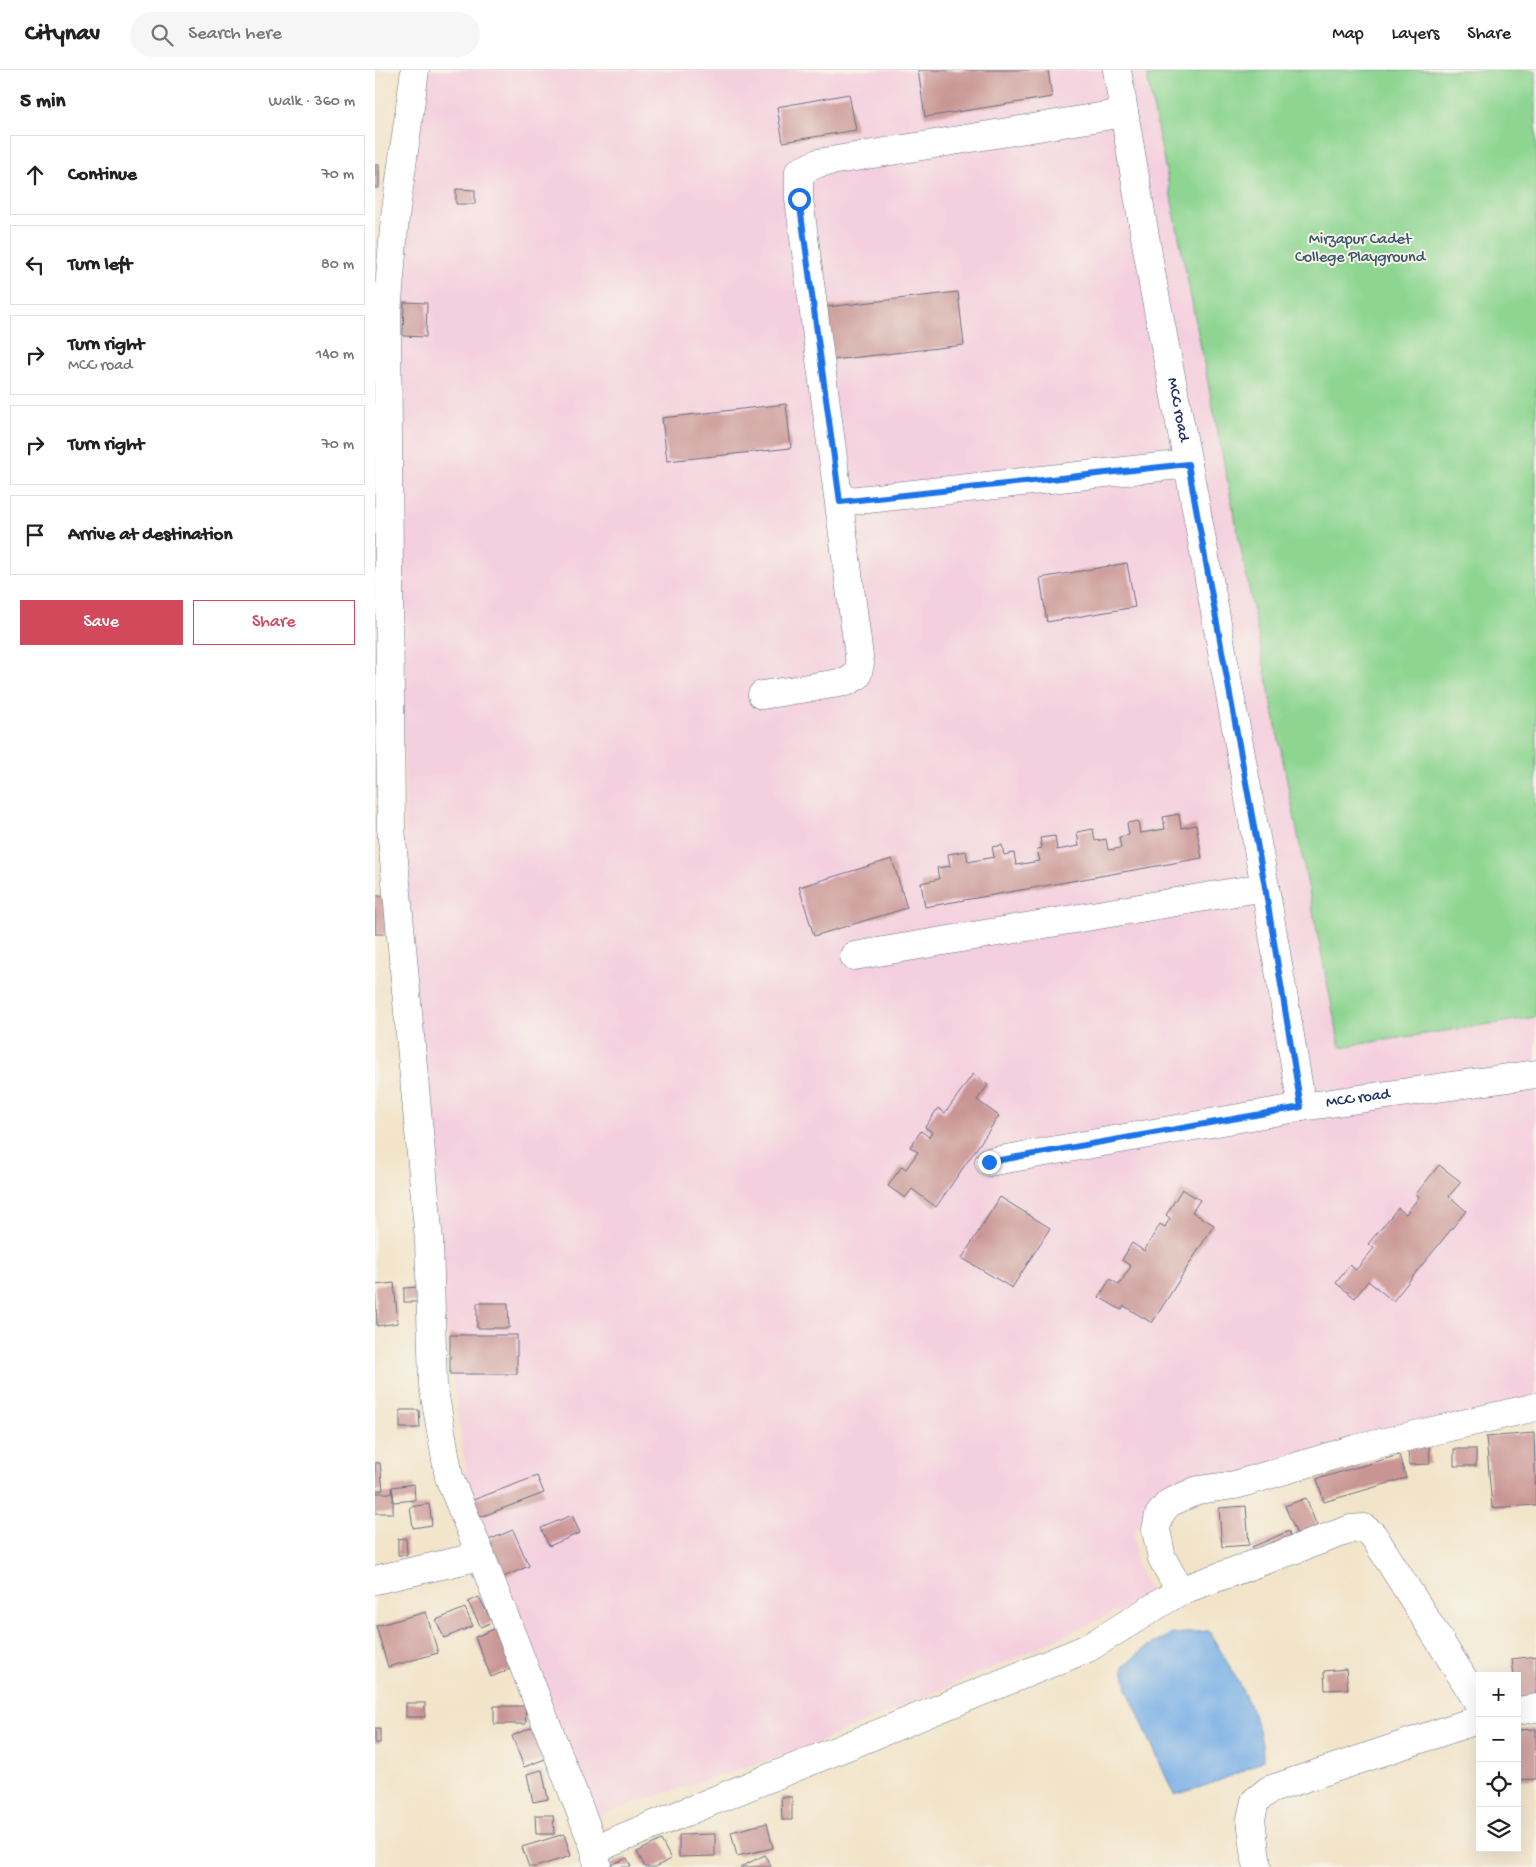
<!DOCTYPE html>
<meta charset="utf-8">
<style>
:root{--surface:#fff;--page:#f6f6f6;--text:#222;--muted:#767676;--line:#e0e0e0;--accent:#d1495b}
body{margin:0;font-family:"Gochi Hand",sans-serif;background:var(--page);color:var(--text)}
.controls{position:absolute;right:15px;bottom:15px;display:grid;overflow:hidden;border-radius:0px;box-shadow:0 5px 20px #0002}
.controls button{width:45px;height:45px;display:grid;place-items:center;padding:0;border:0;border-bottom:1px solid var(--line);background:var(--surface);color:var(--text);font:25px sans-serif}
.stop{position:absolute;width:15px;height:15px;margin:-11px;border:4px solid #1a73e8;border-radius:50%;background:#fff}
.stop.end{background:#1a73e8;border-color:#fff;box-shadow:0 1px 5px #0008}
.list{margin:0;padding:0;list-style:none}
h2{display:flex;justify-content:space-between;align-items:center;height:65px;margin:0;padding:0 20px;font-size:21px}
h2 small{font-size:16px;font-weight:400;color:var(--muted)}
.list li{display:grid;grid-template-columns:32px 1fr auto;gap:15px;align-items:center;box-sizing:border-box;height:80px;margin:0 10px 10px;padding:0 10px;border:1px solid var(--line);border-radius:0px}
.list b{display:block;font-size:19px;white-space:nowrap}
.list p{margin:0;font-size:16px;white-space:nowrap;color:var(--muted)}
.list em{font-size:16px;font-style:normal;color:var(--muted)}
.actions{display:flex;gap:10px;padding:15px 20px}
.actions a{flex:1;padding:11px 0;border:1px solid var(--accent);border-radius:0px;text-align:center;font-size:18px;color:var(--accent)}
.actions .main{background:var(--accent);color:#fff}
.icon{flex:none;width:28px;height:28px;fill:none;stroke:currentColor;stroke-width:2;stroke-linecap:round;stroke-linejoin:round}
.map{position:relative;flex:none;width:1161px;height:1797px;overflow:hidden}
header{display:flex;align-items:center;gap:30px;box-sizing:border-box;height:70px;padding:0 25px;background:var(--surface);border-bottom:1px solid var(--line)}
header strong{font-size:24px}
nav{display:flex;gap:28px;margin-inline-start:auto;font-size:18px}
.search{width:350px;height:45px;background:var(--page);display:flex;align-items:center;gap:12px;box-sizing:border-box;padding:0 18px;border-radius:28px;color:var(--muted);font-size:19px}
main{display:flex}
aside{flex:1;background:var(--surface)}
.map>svg:first-child{display:block}
.built{fill:#f4cfde}
.green{fill:#8dd591;stroke:#548278}
.water{fill:#77afe6;stroke:#496fa2}
.building{fill:#c99594}
.lines{fill:none;stroke-linecap:round;stroke-linejoin:round}
.street-casing{stroke:#666e83;stroke-width:29}
.street{stroke:#fff;stroke-width:28}
.route{stroke:#1a73e8;stroke-width:6}
.labels{text-anchor:middle;dominant-baseline:central;stroke-width:4;stroke-linejoin:round;paint-order:stroke}
.park-label{font-size:16px;fill:#38586b;stroke:#f7f3e8}
.street-label{font-size:16px;fill:#1b2f5e;stroke:#f7f3e8}
</style>
<header>
<strong>Citynav</strong>
<div class="search"><svg class="icon" aria-label="search" viewBox="0 0 24 24"><circle cx="10" cy="10" r="6"/><path d="M15 15l6 6"/></svg>Search here</div>
<nav><a>Map</a><a>Layers</a><a>Share</a></nav>
</header>
<main>
<aside>
<h2>5 min<small>Walk · 360 m</small></h2>
<ul class="list">
<li><svg class="icon" aria-label="ahead" viewBox="0 0 24 24"><path d="M12 20V5M6 11l6-6 6 6"/></svg><div><b>Continue</b></div><em>70 m</em></li>
<li><svg class="icon" aria-label="left" viewBox="0 0 24 24"><path d="M17 20v-9H6M10 6l-5 5 5 5"/></svg><div><b>Turn left</b></div><em>80 m</em></li>
<li><svg class="icon" aria-label="right" viewBox="0 0 24 24"><path d="M7 20v-9h11M14 6l5 5-5 5"/></svg><div><b>Turn right</b><p>MCC road</p></div><em>140 m</em></li>
<li><svg class="icon" aria-label="right" viewBox="0 0 24 24"><path d="M7 20v-9h11M14 6l5 5-5 5"/></svg><div><b>Turn right</b></div><em>70 m</em></li>
<li><svg class="icon" aria-label="arrive" viewBox="0 0 24 24"><path d="M6 21V4h12l-3 4 3 4H6"/></svg><div><b>Arrive at destination</b></div></li>
</ul>
<div class="actions"><a class="main">Save</a><a>Share</a></div>
</aside>
<div class="map">
<svg width="1161" height="1797" viewBox="0 0 1161 1797">
<rect width="100%" height="100%" fill="#f7f3e8"/>
<filter id="ink" filterUnits="userSpaceOnUse"><feTurbulence type="fractalNoise" baseFrequency=".02" numOctaves="2"/><feDisplacementMap in="SourceGraphic" scale="10" xChannelSelector="R" yChannelSelector="G"/><feConvolveMatrix kernelMatrix="1 2 1 2 8 2 1 2 1" color-interpolation-filters="sRGB"/></filter>
<filter id="wash" filterUnits="userSpaceOnUse"><feTurbulence type="fractalNoise" baseFrequency=".0096" numOctaves="4" result="noise"/><feDisplacementMap in="SourceGraphic" scale="20" xChannelSelector="R" yChannelSelector="G"/><feGaussianBlur stdDeviation="1.12" result="paint"/><feColorMatrix in="noise" values="0 0 0 0 0 0 0 0 0 0 0 0 0 0 0 0 0 1.4 0 .05"/><feComposite in="paint" operator="in"/></filter>
<g filter="url(#wash)">
<rect width="100%" height="100%" fill="#f2e4c9"/>
<path class="built" d="M 51,0 L 1161,0 L 1161,1328 L 786,1426 L 771,1441 L 759,1464 L 761,1494 L 777,1525 L 654,1582 L 430,1678 L 215,1748 L 94,1421 L 80,1327 L 58,1150 L 31,824 L 23,243 L 31,142 Z"/>
<path class="green" d="M 827,0 L 1161,0 L 1161,947 L 965,977 L 772,6 Z"/>
<path class="water" d="M 834,1561 C 853,1594 890,1651 888,1690 C 861,1706 829,1717 799,1725 L 752,1619 L 748,1597 L 770,1578 L 797,1564 Z"/>
<g id="blocks">
<g class="building">
<path d="M 543,0 L 673,0 L 677,27 L 550,47 Z"/>
<path d="M 474,24 L 481,60 L 408,72 L 402,37 Z"/>
<rect x="0" y="95" width="4" height="23"/>
<path d="M 81,119 L 100,120 L 100,134 L 81,134 Z"/>
<path d="M 583,222 L 589,275 L 458,290 L 452,237 Z"/>
<path d="M 29,232 L 52,233 L 51,267 L 28,266 Z"/>
<path d="M 411,334 L 416,378 L 292,391 L 287,348 Z"/>
<path d="M 752,493 L 760,537 L 672,552 L 665,508 Z"/>
<path d="M 804,744 L 806,758 L 821,755 L 827,788 L 550,837 L 546,813 L 564,809 L 562,798 L 575,796 L 573,784 L 591,781 L 593,792 L 619,787 L 617,777 L 627,775 L 629,785 L 639,783 L 641,795 L 665,791 L 662,779 L 667,778 L 665,768 L 680,766 L 682,780 L 704,776 L 702,762 L 718,759 L 720,771 L 731,769 L 733,780 L 746,778 L 744,767 L 754,765 L 752,753 L 763,751 L 765,763 L 790,759 L 788,747 Z"/>
<path d="M 517,789 L 532,838 L 439,866 L 424,817 Z"/>
<path d="M 0,826 L 18,826 L 17,864 L 0,864 Z"/>
<path d="M 598,1004 L 613,1015 L 602,1030 L 624,1046 L 561,1137 L 537,1119 L 530,1128 L 513,1116 L 527,1096 L 531,1099 L 543,1082 L 535,1077 L 546,1061 L 554,1067 L 557,1062 L 550,1057 L 563,1038 L 570,1043 Z"/>
<path d="M 1064,1095 L 1086,1112 L 1074,1126 L 1091,1141 L 1018,1231 L 993,1211 L 980,1228 L 961,1213 L 975,1195 L 981,1200 L 999,1178 L 993,1174 L 1023,1138 L 1031,1144 L 1044,1127 L 1041,1124 Z"/>
<path d="M 807,1119 L 825,1130 L 817,1142 L 839,1155 L 777,1253 L 749,1236 L 746,1240 L 724,1227 L 735,1209 L 744,1215 L 756,1196 L 747,1190 L 757,1173 L 769,1181 L 785,1154 L 790,1157 L 795,1148 L 791,1145 Z"/>
<path d="M 625,1127 L 675,1158 L 637,1218 L 587,1188 Z"/>
<path d="M 19,1213 L 23,1253 L 2,1256 L 0,1215 Z"/>
<path d="M 45,1217 L 45,1232 L 29,1232 L 29,1218 Z"/>
<path d="M 102,1233 L 133,1233 L 134,1258 L 102,1258 Z"/>
<rect x="75" y="1265" width="67" height="39"/>
<path d="M 25,1340 L 44,1340 L 45,1358 L 25,1358 Z"/>
<path d="M 1159,1363 L 1161,1435 L 1117,1438 L 1111,1367 Z"/>
<path d="M 1054,1376 L 1055,1394 L 1034,1395 L 1033,1378 Z"/>
<rect x="1079" y="1379" width="22" height="17"/>
<path d="M 1024,1385 L 1031,1408 L 949,1432 L 942,1409 Z"/>
<path d="M 0,1393 L 5,1393 L 8,1420 L 0,1421 Z"/>
<path d="M 162,1406 L 169,1423 L 105,1447 L 98,1430 Z"/>
<path d="M 39,1414 L 40,1430 L 19,1432 L 17,1417 Z"/>
<rect x="0" y="1423" width="18" height="20"/>
<path d="M 931,1428 L 946,1466 L 926,1474 L 910,1436 Z"/>
<path d="M 54,1434 L 57,1455 L 38,1458 L 35,1437 Z"/>
<path d="M 871,1436 L 874,1475 L 847,1477 L 844,1438 Z"/>
<path d="M 197,1445 L 205,1463 L 174,1476 L 166,1458 Z"/>
<path d="M 138,1460 L 154,1496 L 126,1508 L 111,1471 Z"/>
<path d="M 914,1461 L 917,1474 L 880,1487 L 877,1477 Z"/>
<path d="M 31,1468 L 32,1485 L 23,1485 L 23,1469 Z"/>
<path d="M 104,1527 L 117,1552 L 106,1557 L 93,1532 Z"/>
<path d="M 90,1538 L 98,1556 L 69,1568 L 61,1550 Z"/>
<path d="M 51,1542 L 63,1583 L 13,1597 L 1,1556 Z"/>
<path d="M 122,1558 L 138,1598 L 116,1607 L 100,1567 Z"/>
<path d="M 1161,1586 L 1161,1629 L 1142,1631 L 1142,1606 L 1139,1606 L 1137,1589 Z"/>
<path d="M 971,1599 L 973,1619 L 950,1620 L 949,1601 Z"/>
<rect x="31" y="1633" width="19" height="14"/>
<path d="M 119,1636 L 150,1636 L 151,1654 L 119,1654 Z"/>
<path d="M 160,1656 L 173,1688 L 149,1697 L 137,1666 Z"/>
<rect x="0" y="1658" width="5" height="15"/>
<path d="M 1161,1659 L 1161,1709 L 1142,1710 L 1142,1660 Z"/>
<path d="M 167,1700 L 173,1729 L 158,1732 L 152,1704 Z"/>
<path d="M 406,1727 L 417,1727 L 417,1750 L 407,1750 Z"/>
<path d="M 160,1745 L 178,1745 L 179,1764 L 161,1764 Z"/>
<path d="M 392,1753 L 398,1778 L 362,1786 L 356,1762 Z"/>
<path d="M 189,1764 L 196,1786 L 160,1797 L 154,1797 L 147,1777 Z"/>
<path d="M 340,1764 L 340,1786 L 304,1787 L 304,1765 Z"/>
<path d="M 286,1770 L 296,1789 L 280,1797 L 270,1797 L 262,1782 Z"/>
<path d="M 390,1785 L 396,1797 L 365,1797 Z"/>
<path d="M 252,1788 L 256,1797 L 230,1797 Z"/>
</g>
</g>
</g>
<g filter="url(#ink)">
<use href="#blocks" fill-opacity="0" stroke="#666e83" stroke-width="1"/>
<g class="lines">
<g class="street-casing">
<g id="street">
<path id="s1" d="M 742,0 L 778,214 L 813,394 L 890,817 L 927,1037 L 1161,1004"/>
<path d="M 465,432 L 813,394"/>
<path d="M 387,625 L 471,612 L 482,606 L 485,594 L 424,129 L 424,102 L 443,93 L 749,43"/>
<path d="M 479,886 L 890,817"/>
<path d="M 614,1092 L 927,1037"/>
<path d="M 106,1486 L 220,1779 L 222,1797"/>
<path d="M 0,1510 L 106,1486 L 74,1407 L 58,1315 L 54,1170 L 16,758 L 12,243 L 20,147 L 40,0"/>
<path d="M 805,1521 L 787,1488 L 781,1460 L 784,1445 L 794,1433 L 823,1420 L 860,1415 L 980,1379 L 1161,1337"/>
<path d="M 1142,1641 L 1161,1638"/>
<path d="M 220,1779 L 713,1578 L 805,1521 L 976,1459 L 989,1458 L 998,1465 L 1105,1635"/>
<path d="M 882,1797 L 876,1749 L 880,1731 L 894,1720 L 1105,1649"/>
</g>
</g>
<use href="#street" class="street"/>
</g>
</g>
<g class="lines" filter="url(#ink)">
<path class="route" d="M 424,129 L 465,432 L 813,394 L 890,817 L 926,1037 L 614,1092"/>
</g>
<g class="labels">
<g class="park-label">
<text x="985" y="170">Mirzapur Cadet<tspan x="985" dy="18">College Playground</tspan></text>
</g>
<g class="street-label">
<text stroke="none"><textPath href="#s1" startOffset="345">MCC road</textPath></text>
<text stroke="none"><textPath href="#s1" startOffset="1110">MCC road</textPath></text>
</g>
</g>
</svg>
<div class="controls">
<button>+</button>
<button>−</button>
<button><svg class="icon" aria-label="locate" viewBox="0 0 24 24"><circle cx="12" cy="12" r="6"/><path d="M12 2v4M12 18v4M2 12h4M18 12h4"/></svg></button>
<button><svg class="icon" aria-label="layers" viewBox="0 0 24 24"><path d="M12 4l9 5-9 5-9-5zM3 14l9 5 9-5"/></svg></button>
</div>
<div class="stop" style="left:424px;top:129px"></div>
<div class="stop end" style="left:614px;top:1092px"></div>
</div>
</main>
